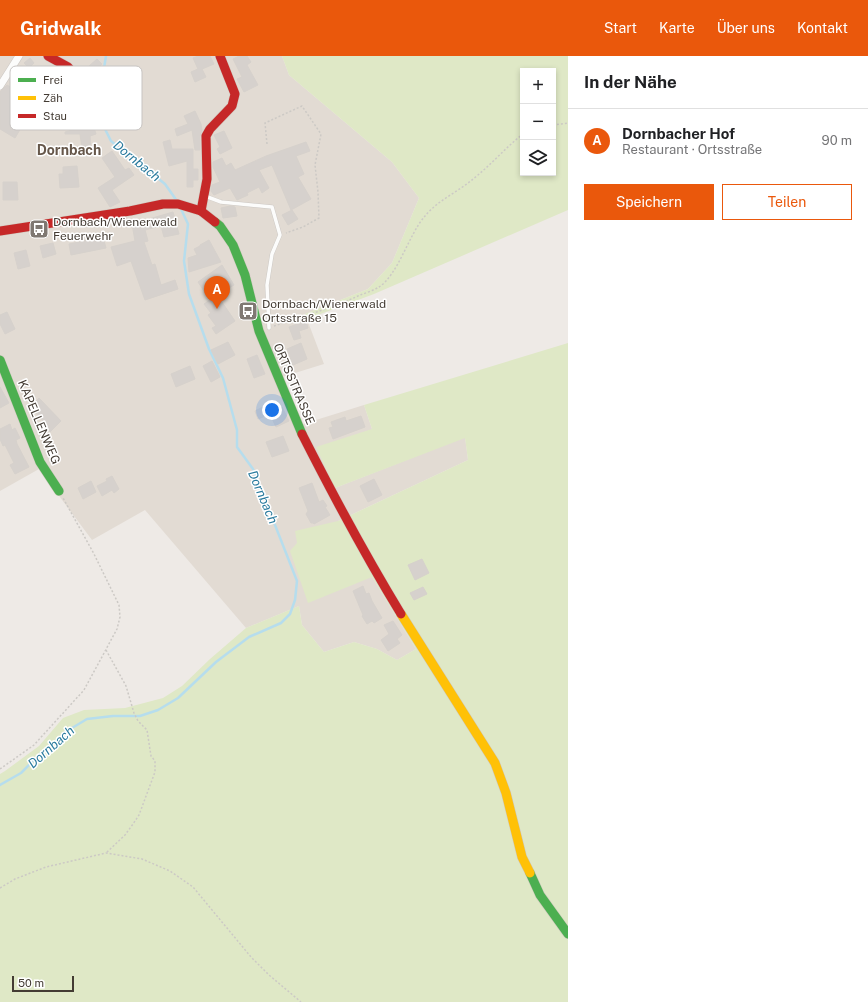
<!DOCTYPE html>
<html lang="de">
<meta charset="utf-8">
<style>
:root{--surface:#fff;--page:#f6f6f6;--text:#202124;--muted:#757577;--line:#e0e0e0;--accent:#ea580c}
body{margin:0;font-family:"Public Sans",sans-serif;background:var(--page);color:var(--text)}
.controls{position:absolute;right:12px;top:12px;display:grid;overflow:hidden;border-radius:0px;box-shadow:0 2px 6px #0003}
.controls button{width:36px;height:36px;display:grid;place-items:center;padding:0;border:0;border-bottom:1px solid var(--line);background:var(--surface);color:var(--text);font:20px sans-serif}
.scale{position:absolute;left:12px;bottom:10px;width:62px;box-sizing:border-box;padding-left:4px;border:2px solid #433b33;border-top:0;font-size:11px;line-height:14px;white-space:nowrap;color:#433b33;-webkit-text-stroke:3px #fff;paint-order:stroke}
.you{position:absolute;left:272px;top:354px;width:14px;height:14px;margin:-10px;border:3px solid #fff;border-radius:50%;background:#1a73e8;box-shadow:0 0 0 6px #1a73e833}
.badge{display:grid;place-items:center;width:26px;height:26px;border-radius:50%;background:var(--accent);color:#fff;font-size:13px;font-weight:700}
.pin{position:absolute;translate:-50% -33px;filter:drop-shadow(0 1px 2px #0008)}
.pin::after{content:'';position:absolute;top:21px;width:14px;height:12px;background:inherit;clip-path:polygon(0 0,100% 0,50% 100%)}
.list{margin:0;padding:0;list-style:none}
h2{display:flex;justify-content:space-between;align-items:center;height:52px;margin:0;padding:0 16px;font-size:17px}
h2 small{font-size:13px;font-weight:400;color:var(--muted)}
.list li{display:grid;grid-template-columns:26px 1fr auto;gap:12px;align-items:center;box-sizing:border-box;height:64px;padding:0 16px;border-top:1px solid var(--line)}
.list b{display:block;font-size:15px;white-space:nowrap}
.list p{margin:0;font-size:13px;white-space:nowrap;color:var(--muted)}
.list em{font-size:13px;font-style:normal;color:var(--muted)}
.actions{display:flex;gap:8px;padding:12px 16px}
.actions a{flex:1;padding:9px 0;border:1px solid var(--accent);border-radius:0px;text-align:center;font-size:14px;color:var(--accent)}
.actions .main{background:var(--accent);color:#fff}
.icon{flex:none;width:22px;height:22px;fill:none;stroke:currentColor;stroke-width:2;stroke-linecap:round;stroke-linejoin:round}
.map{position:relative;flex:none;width:568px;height:946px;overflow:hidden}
header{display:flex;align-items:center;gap:24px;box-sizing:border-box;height:56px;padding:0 20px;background:var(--accent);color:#fff}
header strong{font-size:19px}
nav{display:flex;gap:22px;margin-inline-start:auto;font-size:14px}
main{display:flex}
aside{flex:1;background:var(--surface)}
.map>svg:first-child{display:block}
.residential{fill:#e2dbd3}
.green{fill:#dfe8c6;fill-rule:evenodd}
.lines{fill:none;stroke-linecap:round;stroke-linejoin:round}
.stream{stroke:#b6dded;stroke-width:2.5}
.building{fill:#d6d1cd;stroke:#d6d1cc}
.lane-casing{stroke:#ccc8c4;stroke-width:4.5}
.street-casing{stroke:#ccc8c4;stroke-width:8}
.fast-casing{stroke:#cfc8be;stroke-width:10}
.slow-casing{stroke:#cfc8be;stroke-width:10}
.jam-casing{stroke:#cfc8be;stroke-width:10}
.path{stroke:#ccc9c5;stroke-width:1.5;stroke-dasharray:2 2;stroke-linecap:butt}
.lane{stroke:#fcfcfb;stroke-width:3.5}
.street{stroke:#fcfcfb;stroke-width:7}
.fast{stroke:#4caf50;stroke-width:9}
.slow{stroke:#ffc107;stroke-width:9}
.jam{stroke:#c62828;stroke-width:9}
.labels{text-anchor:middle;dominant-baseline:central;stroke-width:3;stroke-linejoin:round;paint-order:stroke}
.poi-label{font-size:12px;fill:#433b33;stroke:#fff;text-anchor:start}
.street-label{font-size:12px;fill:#433b33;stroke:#fff}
.water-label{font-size:13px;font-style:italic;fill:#2a7b9e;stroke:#fff}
.quarter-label{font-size:14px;font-weight:bold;fill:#66574a;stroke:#fff}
.key{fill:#fff;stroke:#c7c4c2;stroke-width:1}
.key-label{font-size:11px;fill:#433b33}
</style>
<header>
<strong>Gridwalk</strong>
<nav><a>Start</a><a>Karte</a><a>Über uns</a><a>Kontakt</a></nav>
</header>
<main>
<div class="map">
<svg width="568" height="946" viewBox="0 0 568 946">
<rect width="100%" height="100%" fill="#eeeae6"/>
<path class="residential" d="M 0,0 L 282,0 L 289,19 L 392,106 L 419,142 L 392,207 L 368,233 L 305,258 L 324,308 L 282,321 L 303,368 L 364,349 L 372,373 L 335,432 L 465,381 L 468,404 L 338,465 L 416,593 L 397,604 L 377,593 L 354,586 L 324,596 L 302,569 L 299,550 L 246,572 L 145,454 L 92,484 L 39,413 L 0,435 Z"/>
<g class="green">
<path d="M 282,0 L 568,0 L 568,154 L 374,238 L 307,263 L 305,258 L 368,233 L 392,207 L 419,142 L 392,106 L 289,19 ZM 523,15 L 553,15 L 553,117 L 523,117 Z"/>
<path d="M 568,287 L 568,946 L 0,946 L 0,718 L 5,715 L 39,690 L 63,662 L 84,654 L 125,652 L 163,642 L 182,630 L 210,603 L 246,572 L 299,550 L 302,569 L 324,596 L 354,586 L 377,593 L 397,604 L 416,593 L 372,521 L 308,547 L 290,495 L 297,487 L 295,475 L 338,465 L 468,404 L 465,382 L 335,432 L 316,391 L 372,373 L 364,349 Z"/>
</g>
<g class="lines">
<g class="stream">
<path d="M 106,0 L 104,12 L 94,26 L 96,44 L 103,69 L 111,85 L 165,128 L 177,145"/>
<path d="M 0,729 L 21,717 L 42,696 L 72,672 L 87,663 L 113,660 L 140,660 L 158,654 L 178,642 L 216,606 L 249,581 L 281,567 L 290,558 L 295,544 L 297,525 L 253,413 L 237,391 L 237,374 L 223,322 L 209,293 L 189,238 L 184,205 L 188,168 L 181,153"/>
</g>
</g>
<g class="building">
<path d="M 198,0 L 210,0 L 214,8 L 202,13 L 206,21 L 195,26 L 191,16 L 198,13 L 193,2 Z"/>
<path d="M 239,0 L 247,0 L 251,6 L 247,9 L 258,29 L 244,36 L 237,23 L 242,21 L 233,3 Z"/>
<path d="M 30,2 L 34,7 L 29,12 L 24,7 Z"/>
<path d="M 97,3 L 102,8 L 94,15 L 89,10 Z"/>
<path d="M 7,29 L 32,44 L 21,63 L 25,65 L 15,82 L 0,73 L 0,36 Z"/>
<path d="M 195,55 L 201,68 L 202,74 L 200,80 L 200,94 L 195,94 L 192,74 L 177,80 L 175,73 L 188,68 L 184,60 Z"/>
<path d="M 93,68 L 96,78 L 90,80 L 91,99 L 83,100 L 80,78 L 65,78 L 65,76 Z"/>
<path d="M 224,75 L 232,92 L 220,98 L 217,93 L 220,91 L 214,79 Z"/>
<path d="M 170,84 L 172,93 L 193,93 L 193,113 L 198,113 L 198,124 L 193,124 L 193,131 L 187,131 L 187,105 L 169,110 L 163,86 Z"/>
<path d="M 306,86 L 310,95 L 296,100 L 304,118 L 298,121 L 311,143 L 291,154 L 272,109 L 259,114 L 269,132 L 262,137 L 259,131 L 247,137 L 248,139 L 237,144 L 230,132 L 214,139 L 211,135 L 212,129 L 220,126 L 213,111 L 213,106 L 222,102 L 226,110 L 231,107 L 235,114 L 266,100 Z"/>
<path d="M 112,95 L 125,114 L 129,112 L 134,119 L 112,134 L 120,146 L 110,151 L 98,132 L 115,121 L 102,102 Z"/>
<path d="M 77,110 L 79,131 L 60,132 L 59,118 L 63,118 L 63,111 Z"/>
<path d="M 3,126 L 17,126 L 18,144 L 3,144 Z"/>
<path d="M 230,150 L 235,151 L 237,160 L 223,162 L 221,152 Z"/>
<path d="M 292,154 L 298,163 L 288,169 L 282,159 Z"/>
<path d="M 173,156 L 179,178 L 164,181 L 161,170 L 145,174 L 148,185 L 144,186 L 152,209 L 155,208 L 161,229 L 175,224 L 178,233 L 145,244 L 131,205 L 117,210 L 111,191 L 135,185 L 132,168 Z"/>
<path d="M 103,181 L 106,192 L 71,199 L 69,188 Z"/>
<path d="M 209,184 L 221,206 L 189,216 L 188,202 L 197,199 L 194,193 L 200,190 L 200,189 Z"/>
<path d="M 53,187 L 56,198 L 43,202 L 40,190 Z"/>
<path d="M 26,194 L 30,210 L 18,213 L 14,197 Z"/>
<path d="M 222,209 L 234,229 L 217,239 L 235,265 L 216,278 L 212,272 L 216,270 L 208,259 L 211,257 L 204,248 L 210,244 L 198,226 Z"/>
<path d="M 7,256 L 15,273 L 5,278 L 0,268 L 0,259 Z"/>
<path d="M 306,265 L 308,272 L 299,275 L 301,282 L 294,284 L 289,271 Z"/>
<path d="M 228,286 L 235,299 L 218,308 L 211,294 Z"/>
<path d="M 301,287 L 307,303 L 293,309 L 287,293 Z"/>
<path d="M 257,299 L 265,318 L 254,322 L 247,303 Z"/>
<path d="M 212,305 L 220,321 L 211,326 L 203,310 Z"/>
<path d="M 190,310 L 195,323 L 176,331 L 171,318 Z"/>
<path d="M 0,331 L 9,347 L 0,352 Z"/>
<path d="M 39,342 L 61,365 L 50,376 L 44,370 L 46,368 L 30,351 Z"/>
<path d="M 271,347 L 274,355 L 282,351 L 289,365 L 276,371 L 270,358 L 258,363 L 255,355 Z"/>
<path d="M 361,360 L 365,371 L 333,383 L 329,372 L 333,371 L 331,366 L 345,361 L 346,365 Z"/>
<path d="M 10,368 L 12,374 L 15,372 L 20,382 L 16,384 L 17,388 L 29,411 L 15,418 L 10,409 L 14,407 L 5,389 L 3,390 L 0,383 L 0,373 Z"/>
<path d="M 283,380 L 289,395 L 272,401 L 266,386 Z"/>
<path d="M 112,420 L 119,433 L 114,437 L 112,434 L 102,440 L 97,430 L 107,425 L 106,423 Z"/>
<path d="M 374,423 L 382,439 L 368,446 L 360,430 Z"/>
<path d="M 91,425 L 96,436 L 83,443 L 78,432 Z"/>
<path d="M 312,427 L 319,446 L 323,444 L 327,450 L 325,451 L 330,459 L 314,468 L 313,467 L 311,467 L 306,458 L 308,455 L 299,432 Z"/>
<path d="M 422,503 L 429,517 L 415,524 L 408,509 Z"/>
<path d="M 363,530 L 366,538 L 369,537 L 372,545 L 382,562 L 374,567 L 372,565 L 367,568 L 362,560 L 363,559 L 353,535 Z"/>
<path d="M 423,531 L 427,538 L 414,544 L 410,537 Z"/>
<path d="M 393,565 L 402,579 L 397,583 L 400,587 L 388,595 L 381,584 L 389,578 L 384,569 Z"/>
</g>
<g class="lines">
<g class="lane-casing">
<path id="lane" d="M 205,140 L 221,146 L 272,151 L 280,179 L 272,198 L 267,229 L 269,272"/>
</g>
<g class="street-casing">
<path id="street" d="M 0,30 L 19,0"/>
</g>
<g class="fast-casing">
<g id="fast">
<path d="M 215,166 L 220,170 L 233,189 L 245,219 L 259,275 L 302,378"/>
<path d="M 0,304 L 40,406 L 59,435"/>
<path d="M 530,817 L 540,839 L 568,878"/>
</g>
</g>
<g class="slow-casing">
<path id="slow" d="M 401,558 L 495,707 L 506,737 L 522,801 L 530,817"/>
</g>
<g class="jam-casing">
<g id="jam">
<path d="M 48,0 L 68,11 L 88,33"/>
<path d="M 201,155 L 207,123 L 206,80 L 210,73 L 232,50 L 235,38 L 220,0"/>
<path d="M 0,175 L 130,155 L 163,148 L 178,148 L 201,155 L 215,166"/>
<path d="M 302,378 C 333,439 365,499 401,558"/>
</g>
</g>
<g class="path">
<path d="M 553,69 L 568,67"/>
<path d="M 267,88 L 265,67 L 302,50 L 321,78 L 315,109 L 318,136 L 319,162 L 303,171 L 286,177"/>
<path d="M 274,270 C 303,260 333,252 360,239 C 366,237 374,234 379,231 C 398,219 409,178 425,160 C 438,144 458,136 473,123 C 491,109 505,92 523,78"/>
<path d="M 106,594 L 126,630 L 134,657 L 138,665 L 147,674 L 151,700 L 155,705 L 155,716 L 139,759 L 133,768 L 125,779 L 106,797"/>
<path d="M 0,713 L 34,689 L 84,634 L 117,573 L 120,561 L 119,549 L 94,498 L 63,442"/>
<path d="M 0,832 L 15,823 L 46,811 L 106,797 L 142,803 L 170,815 L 193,831 L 251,901 L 269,919 L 301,946"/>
</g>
<use href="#lane" class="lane"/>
<use href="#street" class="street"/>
<use href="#fast" class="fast"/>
<use href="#slow" class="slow"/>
<use href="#jam" class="jam"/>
</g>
<defs>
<g id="bus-square" transform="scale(1)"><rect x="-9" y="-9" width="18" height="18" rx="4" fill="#7f7872" stroke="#fff"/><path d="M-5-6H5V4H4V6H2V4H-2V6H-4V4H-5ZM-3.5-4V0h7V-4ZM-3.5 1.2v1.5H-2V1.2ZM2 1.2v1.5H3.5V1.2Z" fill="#fff"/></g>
</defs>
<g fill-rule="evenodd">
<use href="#bus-square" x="39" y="173"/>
<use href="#bus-square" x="248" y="255"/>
</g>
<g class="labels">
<g class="poi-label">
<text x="53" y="166">Dornbach/Wienerwald<tspan x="53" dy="14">Feuerwehr</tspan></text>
<text x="262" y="248">Dornbach/Wienerwald<tspan x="262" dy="14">Ortsstraße 15</tspan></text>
</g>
<g class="street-label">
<text transform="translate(294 328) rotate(67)">ORTSSTRASSE</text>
<text transform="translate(39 366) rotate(67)">KAPELLENWEG</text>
</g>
<g class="water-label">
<text transform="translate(137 105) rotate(39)">Dornbach</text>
<text transform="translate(263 441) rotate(67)">Dornbach</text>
<text transform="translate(51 691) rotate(-41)">Dornbach</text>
</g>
<g class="quarter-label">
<text x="69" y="94">Dornbach</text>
</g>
</g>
<rect x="10" y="10" width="132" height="64" rx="6" class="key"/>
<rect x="18" y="22" width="18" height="4" fill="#4caf50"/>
<rect x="18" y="40" width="18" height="4" fill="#ffc107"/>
<rect x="18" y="58" width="18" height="4" fill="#c62828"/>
<g class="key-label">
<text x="43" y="28">Frei</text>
<text x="43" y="46">Zäh</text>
<text x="43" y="64">Stau</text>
</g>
</svg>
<div class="controls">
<button>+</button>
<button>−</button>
<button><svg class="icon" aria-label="layers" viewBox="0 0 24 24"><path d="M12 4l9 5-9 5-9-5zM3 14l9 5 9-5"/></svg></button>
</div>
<div class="scale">50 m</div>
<div class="you"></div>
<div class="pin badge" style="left:217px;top:253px">A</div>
</div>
<aside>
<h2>In der Nähe<small></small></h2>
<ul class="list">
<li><span class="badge">A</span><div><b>Dornbacher Hof</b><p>Restaurant · Ortsstraße</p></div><em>90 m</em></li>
</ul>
<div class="actions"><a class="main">Speichern</a><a>Teilen</a></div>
</aside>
</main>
